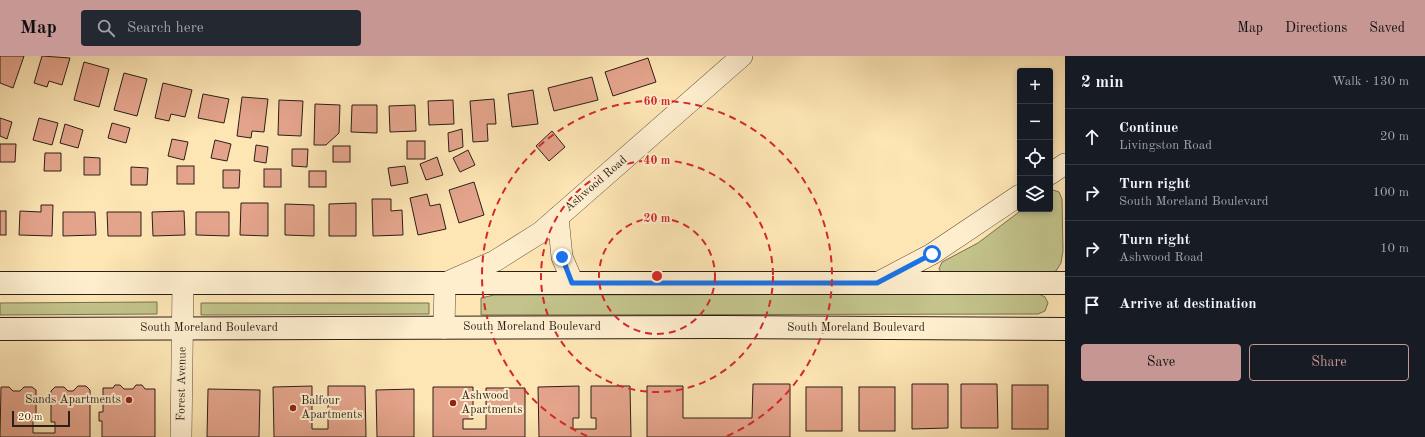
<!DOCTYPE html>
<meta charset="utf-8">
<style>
:root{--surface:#171b24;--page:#242831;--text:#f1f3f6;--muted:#9ea1a6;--line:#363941;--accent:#c59692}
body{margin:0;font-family:"Old Standard TT",serif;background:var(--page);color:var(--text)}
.controls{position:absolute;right:12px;top:12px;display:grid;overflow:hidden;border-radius:4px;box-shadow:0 2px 6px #0003}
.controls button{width:36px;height:36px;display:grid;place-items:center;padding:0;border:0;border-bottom:1px solid var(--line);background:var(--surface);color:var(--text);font:20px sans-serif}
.scale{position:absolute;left:12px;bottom:10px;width:58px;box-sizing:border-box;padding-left:4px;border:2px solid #2c1f17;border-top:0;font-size:11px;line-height:14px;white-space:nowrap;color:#2c1f17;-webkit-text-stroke:3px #feeece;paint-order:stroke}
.stop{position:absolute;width:12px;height:12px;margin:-9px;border:3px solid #1a73e8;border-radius:50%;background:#fff}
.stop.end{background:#1a73e8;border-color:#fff;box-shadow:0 1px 4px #0008}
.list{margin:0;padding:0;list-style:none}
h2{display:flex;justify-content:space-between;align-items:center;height:52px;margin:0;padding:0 16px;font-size:17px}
h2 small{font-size:13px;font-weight:400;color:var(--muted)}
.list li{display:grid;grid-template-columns:26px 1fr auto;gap:12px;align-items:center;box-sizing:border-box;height:56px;padding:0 16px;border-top:1px solid var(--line)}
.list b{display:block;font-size:15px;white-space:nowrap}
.list p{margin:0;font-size:13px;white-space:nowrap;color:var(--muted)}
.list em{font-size:13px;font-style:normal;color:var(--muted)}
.actions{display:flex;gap:8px;padding:12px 16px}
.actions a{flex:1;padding:9px 0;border:1px solid var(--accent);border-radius:4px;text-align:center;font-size:14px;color:var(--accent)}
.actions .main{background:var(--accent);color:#111}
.icon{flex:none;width:22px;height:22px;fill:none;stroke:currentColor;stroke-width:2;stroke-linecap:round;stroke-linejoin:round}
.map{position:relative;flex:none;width:1065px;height:381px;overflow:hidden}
header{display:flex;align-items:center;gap:24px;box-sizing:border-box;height:56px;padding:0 20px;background:var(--accent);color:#111}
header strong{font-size:19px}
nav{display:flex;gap:22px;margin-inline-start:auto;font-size:14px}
.search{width:280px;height:36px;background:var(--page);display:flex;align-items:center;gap:10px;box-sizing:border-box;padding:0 14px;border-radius:4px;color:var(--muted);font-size:15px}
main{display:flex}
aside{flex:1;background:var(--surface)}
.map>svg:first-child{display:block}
.green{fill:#c3c38b;stroke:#787151}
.building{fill:#e4a48c;stroke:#2c1f17}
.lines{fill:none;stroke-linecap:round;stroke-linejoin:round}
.street-casing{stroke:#60503e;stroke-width:22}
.secondary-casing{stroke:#2c1f17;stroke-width:24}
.street{stroke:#feeece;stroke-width:21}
.secondary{stroke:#feeece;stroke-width:22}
.route{stroke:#1a73e8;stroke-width:5}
.ring{fill:none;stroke:#d62828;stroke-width:2;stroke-dasharray:7 5}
.poi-dot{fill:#8f2418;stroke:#feeece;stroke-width:1.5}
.labels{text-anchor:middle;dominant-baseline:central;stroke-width:4;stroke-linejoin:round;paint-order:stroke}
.street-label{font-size:12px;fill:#2c1f17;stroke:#feeece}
.poi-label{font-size:12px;fill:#2c1f17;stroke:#feeece;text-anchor:start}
.centre{fill:#d62828;stroke:#feeece;stroke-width:2}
.ring-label{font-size:12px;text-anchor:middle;font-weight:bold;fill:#d62828;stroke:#feeece;stroke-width:4;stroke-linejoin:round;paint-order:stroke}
</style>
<header>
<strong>Map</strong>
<div class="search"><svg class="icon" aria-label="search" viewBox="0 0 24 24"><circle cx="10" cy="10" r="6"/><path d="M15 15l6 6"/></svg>Search here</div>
<nav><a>Map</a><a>Directions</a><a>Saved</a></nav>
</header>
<main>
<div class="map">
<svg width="1065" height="381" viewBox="0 0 1065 381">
<rect width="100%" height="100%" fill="#fde5b4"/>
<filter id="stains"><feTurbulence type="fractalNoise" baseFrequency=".005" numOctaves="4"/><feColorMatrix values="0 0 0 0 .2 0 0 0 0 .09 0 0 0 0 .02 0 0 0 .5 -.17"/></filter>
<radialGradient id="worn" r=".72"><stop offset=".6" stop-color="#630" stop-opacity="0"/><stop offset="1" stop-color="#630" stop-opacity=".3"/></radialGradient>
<g class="green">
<path d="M 1050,133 L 1059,136 L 1062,143 L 1063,195 L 1061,207 L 1056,215 L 1045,218 L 942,218 L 939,213 L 942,206 L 978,187 L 1023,153 L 1050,153 Z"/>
<path d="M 1039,238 L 1045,241 L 1048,247 L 1045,255 L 1038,258 L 481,259 L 481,242 L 494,239 Z"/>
<path d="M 157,246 L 157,258 L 0,259 L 0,247 Z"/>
<path d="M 201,247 L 429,247 L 429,258 L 201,259 Z"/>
</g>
<g class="building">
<path d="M 0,0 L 24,0 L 13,32 L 0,27 Z"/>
<path d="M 42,0 L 70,2 L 62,29 L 49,25 L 47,31 L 34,27 Z"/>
<path d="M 648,2 L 656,26 L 613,40 L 605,16 Z"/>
<path d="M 84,6 L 109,13 L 99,51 L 74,44 Z"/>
<path d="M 124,17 L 147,23 L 137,60 L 114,54 Z"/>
<path d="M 592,21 L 598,44 L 554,55 L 548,32 Z"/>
<path d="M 163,27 L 192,34 L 185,61 L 171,58 L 169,65 L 155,62 Z"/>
<path d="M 533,34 L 538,68 L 512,71 L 508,38 Z"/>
<path d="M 203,38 L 229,43 L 224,67 L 198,62 Z"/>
<path d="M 242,41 L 268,43 L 264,76 L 252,75 L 251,82 L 237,80 Z"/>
<path d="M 494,43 L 496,68 L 487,68 L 488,85 L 473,86 L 470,45 Z"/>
<path d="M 279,44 L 303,45 L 301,80 L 278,79 Z"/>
<path d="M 453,44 L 454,68 L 429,69 L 428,45 Z"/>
<path d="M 315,48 L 340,49 L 339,77 L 326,89 L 314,89 Z"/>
<path d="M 352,49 L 377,49 L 377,77 L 351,76 Z"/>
<path d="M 415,49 L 416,75 L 390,76 L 389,50 Z"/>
<path d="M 0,62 L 12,66 L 7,83 L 0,80 Z"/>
<path d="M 39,62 L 58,67 L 52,89 L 33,84 Z"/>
<path d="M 112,67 L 130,72 L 126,87 L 108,82 Z"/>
<path d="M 65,68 L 83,74 L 78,92 L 60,87 Z"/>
<path d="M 462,73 L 463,91 L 449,96 L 448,77 Z"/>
<path d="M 552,75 L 565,91 L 549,105 L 536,90 Z"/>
<path d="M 172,83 L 188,86 L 184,104 L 168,100 Z"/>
<path d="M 215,84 L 231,88 L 227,105 L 211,102 Z"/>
<rect x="407" y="85" width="18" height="18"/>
<path d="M 0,88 L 16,88 L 15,106 L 0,106 Z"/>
<path d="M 256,89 L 268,91 L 266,107 L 254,105 Z"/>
<rect x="333" y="90" width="17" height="16"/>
<path d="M 292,93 L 308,93 L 307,111 L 292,110 Z"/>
<path d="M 468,94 L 475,109 L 460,116 L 453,102 Z"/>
<path d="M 45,97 L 61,97 L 61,115 L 44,115 Z"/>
<path d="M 84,101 L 100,102 L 100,119 L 84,119 Z"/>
<path d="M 437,101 L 443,119 L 426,124 L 420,108 Z"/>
<rect x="177" y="110" width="17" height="18"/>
<path d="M 405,110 L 408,127 L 391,130 L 388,112 Z"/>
<path d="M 131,111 L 148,112 L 147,129 L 131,129 Z"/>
<rect x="264" y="113" width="17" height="18"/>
<path d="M 223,114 L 240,114 L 239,132 L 223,132 Z"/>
<rect x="309" y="115" width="17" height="16"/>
<path d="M 474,126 L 484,159 L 459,167 L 449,134 Z"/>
<path d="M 427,138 L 430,150 L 440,148 L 446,173 L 418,179 L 410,142 Z"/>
<path d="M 372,143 L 391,143 L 391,155 L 402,154 L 403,179 L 373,180 Z"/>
<path d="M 241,147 L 268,147 L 268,180 L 240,179 Z"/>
<path d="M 356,147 L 356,180 L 329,180 L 329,148 Z"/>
<path d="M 285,148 L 314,149 L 314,180 L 285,179 Z"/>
<path d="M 41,149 L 53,149 L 52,180 L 19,179 L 20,155 L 41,156 Z"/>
<rect x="0" y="155" width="6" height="24"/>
<path d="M 184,155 L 185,179 L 153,180 L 152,156 Z"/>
<path d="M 63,156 L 95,156 L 96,179 L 63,180 Z"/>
<path d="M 107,156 L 141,156 L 141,180 L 108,180 Z"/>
<path d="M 196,156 L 229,156 L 229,180 L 196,179 Z"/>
<path d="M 753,328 L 790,328 L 790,381 L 647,381 L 647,330 L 683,330 L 683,362 L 752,362 Z"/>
<path d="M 912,328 L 948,328 L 948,372 L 912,373 Z"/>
<path d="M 961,328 L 997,328 L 998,372 L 961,372 Z"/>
<path d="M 115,329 L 120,329 L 124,333 L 133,333 L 136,329 L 142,329 L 145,333 L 155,333 L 155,381 L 102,381 L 102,365 L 99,365 L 99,356 L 103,356 L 103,332 L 113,332 Z"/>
<rect x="1012" y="329" width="36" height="44"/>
<path d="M 78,330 L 86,330 L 90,334 L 90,381 L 0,381 L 1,331 L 9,331 L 13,335 L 20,335 L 24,331 L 32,331 L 36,334 L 36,365 L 33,365 L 33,377 L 55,377 L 55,366 L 51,366 L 51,335 L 55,331 L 64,331 L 68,335 L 73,335 Z"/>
<path d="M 312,330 L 312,373 L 328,373 L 328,330 L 365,330 L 366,381 L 274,381 L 273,331 Z"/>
<path d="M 579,330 L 579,362 L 573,362 L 573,373 L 596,373 L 596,362 L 591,362 L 591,330 L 630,330 L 631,381 L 539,381 L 538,331 Z"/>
<path d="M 433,331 L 473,331 L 473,363 L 463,363 L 463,373 L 486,373 L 486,332 L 525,332 L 525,381 L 433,381 Z"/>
<rect x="806" y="331" width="36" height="44"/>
<rect x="859" y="331" width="36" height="44"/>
<path d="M 208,333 L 260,334 L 259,381 L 207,381 Z"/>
<path d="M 414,333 L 414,381 L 377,381 L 376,334 Z"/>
</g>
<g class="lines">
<g class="street-casing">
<g id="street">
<path d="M 1050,118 L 1065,108"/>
<path d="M 558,161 L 562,201 L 573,227"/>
<path d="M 877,227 L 932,198 L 1020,139"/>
<path d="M 444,272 L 445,227 L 495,205 L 541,176 L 742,0"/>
<path d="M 181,381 L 183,227"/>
</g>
</g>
<g class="secondary-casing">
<g id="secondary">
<path d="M 0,227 L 1065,227"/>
<path d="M 0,273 L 721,271 L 1065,273"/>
</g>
</g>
<use href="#street" class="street"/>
<use href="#secondary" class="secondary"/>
</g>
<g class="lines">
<path class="route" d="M 562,201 L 572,227 L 877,227 L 932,198"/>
</g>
<g class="ring">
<circle cx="657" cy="220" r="58"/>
<circle cx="657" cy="220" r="116"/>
<path d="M587 380A175 175 0 1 1 727 380"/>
</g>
<g class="poi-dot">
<circle cx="129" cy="344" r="4"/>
<circle cx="453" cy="347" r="4"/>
<circle cx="293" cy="352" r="4"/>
</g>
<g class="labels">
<g class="street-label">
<text transform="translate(596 128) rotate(-41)">Ashwood Road</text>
<text x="532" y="271">South Moreland Boulevard</text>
<text x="209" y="272">South Moreland Boulevard</text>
<text x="856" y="272">South Moreland Boulevard</text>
<text transform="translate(182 328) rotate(-89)">Forest Avenue</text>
</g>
<g class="poi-label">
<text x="461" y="340">Ashwood<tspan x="461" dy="14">Apartments</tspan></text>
<text x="121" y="344" text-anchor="end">Sands Apartments</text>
<text x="301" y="345">Balfour<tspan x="301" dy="14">Apartments</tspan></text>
</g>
</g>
<circle cx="657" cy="220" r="6" class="centre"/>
<g class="ring-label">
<text x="657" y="49">60 m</text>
<text x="657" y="108">40 m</text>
<text x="657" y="166">20 m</text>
</g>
<rect width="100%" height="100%" filter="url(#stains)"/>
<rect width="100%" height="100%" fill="url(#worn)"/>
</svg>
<div class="controls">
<button>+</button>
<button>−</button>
<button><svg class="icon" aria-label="locate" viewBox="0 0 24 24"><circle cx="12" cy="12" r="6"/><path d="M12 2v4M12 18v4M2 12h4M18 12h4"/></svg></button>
<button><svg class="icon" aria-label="layers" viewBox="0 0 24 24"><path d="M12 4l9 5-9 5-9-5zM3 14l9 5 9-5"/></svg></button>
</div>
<div class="scale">20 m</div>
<div class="stop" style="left:932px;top:198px"></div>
<div class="stop end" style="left:562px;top:201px"></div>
</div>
<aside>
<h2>2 min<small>Walk · 130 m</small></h2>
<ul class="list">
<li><svg class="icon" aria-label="ahead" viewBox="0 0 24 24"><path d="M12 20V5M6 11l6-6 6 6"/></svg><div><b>Continue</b><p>Livingston Road</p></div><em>20 m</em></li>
<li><svg class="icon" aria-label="right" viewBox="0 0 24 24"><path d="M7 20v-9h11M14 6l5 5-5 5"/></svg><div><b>Turn right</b><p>South Moreland Boulevard</p></div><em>100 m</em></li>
<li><svg class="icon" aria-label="right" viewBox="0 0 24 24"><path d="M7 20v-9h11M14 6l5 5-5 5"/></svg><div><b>Turn right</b><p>Ashwood Road</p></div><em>10 m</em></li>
<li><svg class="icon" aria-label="arrive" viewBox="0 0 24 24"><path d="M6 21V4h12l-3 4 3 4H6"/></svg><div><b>Arrive at destination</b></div></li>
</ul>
<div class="actions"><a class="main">Save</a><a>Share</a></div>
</aside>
</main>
